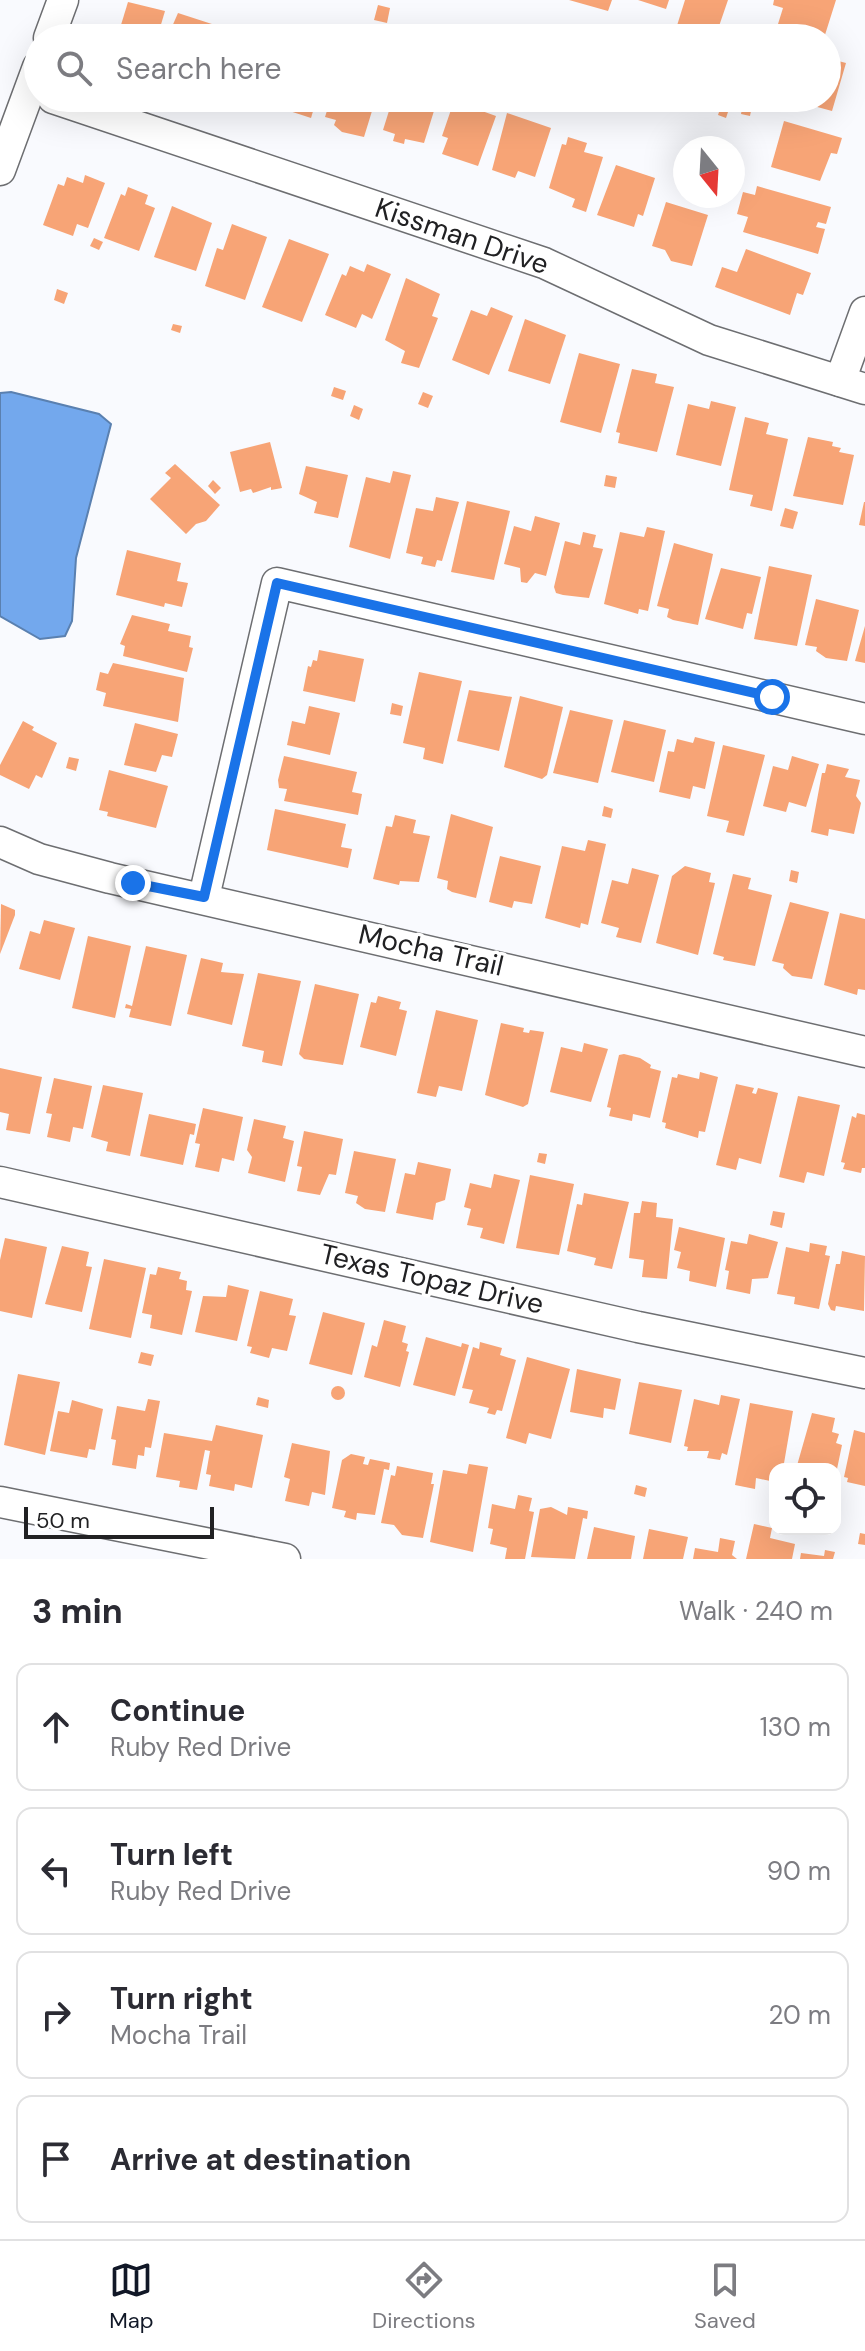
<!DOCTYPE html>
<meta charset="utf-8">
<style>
:root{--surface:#fff;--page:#f7f7f7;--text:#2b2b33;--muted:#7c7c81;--line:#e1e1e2;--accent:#111827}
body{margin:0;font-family:"DM Sans",sans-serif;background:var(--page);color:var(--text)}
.controls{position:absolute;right:24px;bottom:24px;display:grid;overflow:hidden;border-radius:16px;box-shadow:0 8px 32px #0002}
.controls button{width:72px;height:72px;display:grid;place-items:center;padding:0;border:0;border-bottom:2px solid var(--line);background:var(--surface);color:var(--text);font:40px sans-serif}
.compass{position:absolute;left:673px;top:136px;width:72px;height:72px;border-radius:50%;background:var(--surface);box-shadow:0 8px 32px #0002;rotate:162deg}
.scale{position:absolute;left:24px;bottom:20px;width:190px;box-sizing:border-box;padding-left:8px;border:4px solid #212123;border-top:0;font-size:22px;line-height:28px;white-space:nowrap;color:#212123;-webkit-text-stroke:6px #fff;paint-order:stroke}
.stop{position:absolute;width:24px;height:24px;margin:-18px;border:6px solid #1a73e8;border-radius:50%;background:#fff}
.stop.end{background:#1a73e8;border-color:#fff;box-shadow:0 2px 8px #0008}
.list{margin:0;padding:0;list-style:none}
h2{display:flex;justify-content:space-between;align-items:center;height:104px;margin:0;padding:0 32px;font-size:34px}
h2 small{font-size:26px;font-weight:400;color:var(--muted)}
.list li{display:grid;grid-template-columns:52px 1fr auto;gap:24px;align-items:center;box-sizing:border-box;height:128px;margin:0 16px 16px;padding:0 16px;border:2px solid var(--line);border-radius:16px}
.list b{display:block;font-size:30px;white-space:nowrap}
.list p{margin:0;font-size:26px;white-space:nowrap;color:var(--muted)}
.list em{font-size:26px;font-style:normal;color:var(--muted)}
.icon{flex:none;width:44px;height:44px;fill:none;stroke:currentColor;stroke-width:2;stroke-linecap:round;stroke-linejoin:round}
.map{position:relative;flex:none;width:865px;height:1559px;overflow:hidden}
.search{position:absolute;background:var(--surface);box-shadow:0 8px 32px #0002;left:24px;right:24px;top:24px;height:88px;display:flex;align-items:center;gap:20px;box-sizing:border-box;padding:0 28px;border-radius:44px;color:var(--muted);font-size:30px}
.sheet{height:680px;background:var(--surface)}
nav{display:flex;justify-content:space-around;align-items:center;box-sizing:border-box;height:112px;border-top:2px solid var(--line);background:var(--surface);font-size:22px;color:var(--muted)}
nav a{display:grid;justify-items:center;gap:4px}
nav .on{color:var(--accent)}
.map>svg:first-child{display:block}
.water{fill:#73a8ed;stroke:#5a80b0;stroke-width:2}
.building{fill:#f7a476}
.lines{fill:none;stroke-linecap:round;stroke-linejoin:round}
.minor-casing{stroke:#6d6e71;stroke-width:33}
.minor{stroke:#fff;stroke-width:30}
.route{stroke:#1a73e8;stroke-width:10}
.labels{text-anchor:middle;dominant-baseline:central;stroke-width:7;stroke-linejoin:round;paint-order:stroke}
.street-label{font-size:28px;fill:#212123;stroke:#fff}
</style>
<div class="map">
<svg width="865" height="1559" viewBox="0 0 865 1559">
<rect width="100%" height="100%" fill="#f9fafe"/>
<path class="water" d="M 11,392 L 99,414 L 111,424 L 76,558 L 72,621 L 65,636 L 40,639 L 0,616 L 0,393 Z"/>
<g class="building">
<path d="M 569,0 L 612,0 L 608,11 Z"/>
<path d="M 638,0 L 669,0 L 666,9 Z"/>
<path d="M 685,0 L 728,0 L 717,32 L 707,29 L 704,38 L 693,38 L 675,32 Z"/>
<path d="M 774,0 L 836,0 L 824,38 L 778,24 L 783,8 L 773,5 Z"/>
<path d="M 128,2 L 165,11 L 157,38 L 117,38 Z"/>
<path d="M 378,5 L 390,8 L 387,23 L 374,20 Z"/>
<path d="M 178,13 L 218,26 L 214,38 L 167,38 Z"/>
<path d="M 827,58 L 846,63 L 832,111 L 788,99 L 827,98 Z"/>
<path d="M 270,98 L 317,98 L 311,118 L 268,104 Z"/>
<path d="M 331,98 L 376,98 L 364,137 L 342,132 L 334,125 L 336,120 L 325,117 Z"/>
<path d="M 393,98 L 438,98 L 424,143 L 405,139 L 404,144 L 393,141 L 395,134 L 383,130 Z"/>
<path d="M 454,101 L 496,116 L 478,166 L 442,154 L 448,138 L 442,136 Z"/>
<path d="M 743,104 L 752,106 L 750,116 L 741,114 Z"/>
<path d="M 721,106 L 729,109 L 726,118 L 718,115 Z"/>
<path d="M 507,113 L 551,128 L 535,177 L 518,171 L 515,178 L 492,170 Z"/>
<path d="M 784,121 L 842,138 L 837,154 L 831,153 L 820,181 L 771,167 Z"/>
<path d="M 568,137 L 587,143 L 584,152 L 603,157 L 586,212 L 572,207 L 575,199 L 549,188 L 562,144 L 566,145 Z"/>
<path d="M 616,165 L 655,178 L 643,216 L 638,214 L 634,227 L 597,215 Z"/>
<path d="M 85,175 L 105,183 L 88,228 L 77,224 L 73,236 L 43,225 L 58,184 L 64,186 L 67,177 L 83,183 Z"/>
<path d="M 757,186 L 831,207 L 826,224 L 818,222 L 816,227 L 825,229 L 818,254 L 743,232 L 748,217 L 737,214 L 743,192 L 755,195 Z"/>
<path d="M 128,187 L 148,195 L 145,204 L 155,208 L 139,251 L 104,238 L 121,194 L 125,196 Z"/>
<path d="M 666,202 L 708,215 L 692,266 L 671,261 L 665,250 L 652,246 Z"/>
<path d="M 172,206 L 212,223 L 196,271 L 154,257 Z"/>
<path d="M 232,224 L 267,237 L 245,300 L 205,286 L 217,248 L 223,250 Z"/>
<path d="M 94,238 L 103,242 L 99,250 L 90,246 Z"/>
<path d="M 289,239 L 329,254 L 302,322 L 262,307 Z"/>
<path d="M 746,249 L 811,273 L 803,295 L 797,293 L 790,315 L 715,287 L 722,267 L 737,272 Z"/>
<path d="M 367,264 L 391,274 L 372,319 L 362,314 L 356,328 L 325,315 L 342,274 L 346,276 L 350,266 L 364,272 Z"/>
<path d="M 406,278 L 440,294 L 432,316 L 438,318 L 419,368 L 401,363 L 405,351 L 385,340 Z"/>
<path d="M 57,289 L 68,293 L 64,304 L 54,300 Z"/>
<path d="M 491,307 L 513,316 L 489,375 L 452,360 L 471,310 L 487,316 Z"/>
<path d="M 525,319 L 566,335 L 550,384 L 508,371 Z"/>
<path d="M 173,324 L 182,326 L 180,333 L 171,330 Z"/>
<path d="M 579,353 L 620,364 L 601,433 L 560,422 Z"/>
<path d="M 632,369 L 657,374 L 655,383 L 674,387 L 657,452 L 618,443 L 620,433 L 616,432 Z"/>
<path d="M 334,387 L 346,391 L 343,400 L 331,396 Z"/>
<path d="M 423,392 L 433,396 L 428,408 L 418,404 Z"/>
<path d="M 711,401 L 736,407 L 721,466 L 676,455 L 688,404 L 709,409 Z"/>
<path d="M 354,405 L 363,409 L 359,420 L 350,416 Z"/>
<path d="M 745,417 L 769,423 L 766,434 L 788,439 L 772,511 L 750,506 L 753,495 L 729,490 Z"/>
<path d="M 808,437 L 833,442 L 832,446 L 841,448 L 839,452 L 854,455 L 843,505 L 793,496 Z"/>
<path d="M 270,442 L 282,488 L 271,490 L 271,487 L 253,493 L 251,489 L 240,492 L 230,452 Z"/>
<path d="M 175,464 L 220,505 L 206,521 L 196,524 L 186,534 L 150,499 L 171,478 L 165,473 Z"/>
<path d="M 306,466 L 348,475 L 338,518 L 314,513 L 317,502 L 299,494 Z"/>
<path d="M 393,471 L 411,475 L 390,559 L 349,547 L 366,477 L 390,483 Z"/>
<path d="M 606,475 L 617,477 L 615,488 L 604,486 Z"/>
<path d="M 213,480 L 221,488 L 215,494 L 208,486 Z"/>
<path d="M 436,497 L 459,502 L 442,561 L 437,560 L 435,567 L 421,564 L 423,557 L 406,553 L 416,508 L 433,511 Z"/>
<path d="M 467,501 L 510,511 L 494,580 L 451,572 Z"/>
<path d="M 864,502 L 865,502 L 865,526 L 859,525 Z"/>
<path d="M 785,508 L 798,512 L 793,529 L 780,526 Z"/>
<path d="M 535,516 L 560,523 L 546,576 L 535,573 L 527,583 L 521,582 L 520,568 L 504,564 L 514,526 L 531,531 Z"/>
<path d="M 647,527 L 665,531 L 648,611 L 639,609 L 638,614 L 604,604 L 620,532 L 644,537 Z"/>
<path d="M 583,532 L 596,535 L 593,547 L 603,549 L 589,598 L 563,595 L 556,593 L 554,587 L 565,541 L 580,545 Z"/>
<path d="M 674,543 L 713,554 L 698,625 L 673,620 L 667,617 L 669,609 L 657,606 Z"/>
<path d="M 127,550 L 181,563 L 177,581 L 188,583 L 182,607 L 165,603 L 164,607 L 116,595 Z"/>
<path d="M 769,566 L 812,575 L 797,646 L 754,639 Z"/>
<path d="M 721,568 L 761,577 L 752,614 L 747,613 L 743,629 L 705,619 Z"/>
<path d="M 816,599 L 859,610 L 847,661 L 826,658 L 816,651 L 817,647 L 805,645 Z"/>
<path d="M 132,615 L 170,624 L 168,631 L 191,636 L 189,647 L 193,648 L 187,672 L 123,656 L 125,646 L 120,644 Z"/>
<path d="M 865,626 L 865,663 L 855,661 Z"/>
<path d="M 319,650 L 364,659 L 355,702 L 303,691 L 308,666 L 311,667 L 313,660 L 317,661 Z"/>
<path d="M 113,663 L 184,678 L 178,722 L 103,706 L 106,693 L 96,690 L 100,672 L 108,674 Z"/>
<path d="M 419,672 L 462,681 L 443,764 L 423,759 L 425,748 L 403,743 Z"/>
<path d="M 469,690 L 512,697 L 499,751 L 457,741 Z"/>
<path d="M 520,696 L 563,707 L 547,775 L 542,779 L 504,767 Z"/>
<path d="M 392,703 L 403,706 L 401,716 L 390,714 Z"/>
<path d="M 309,706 L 340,713 L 330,755 L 287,745 L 292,721 L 305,724 Z"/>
<path d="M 570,710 L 613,720 L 598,783 L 553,773 Z"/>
<path d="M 624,720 L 666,730 L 654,782 L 611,772 Z"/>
<path d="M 23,721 L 34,727 L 32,730 L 57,743 L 42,778 L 36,775 L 29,789 L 0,775 L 0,765 Z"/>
<path d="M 135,723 L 178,734 L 172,757 L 162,755 L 156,772 L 124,765 Z"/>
<path d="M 695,737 L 715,742 L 705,789 L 693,786 L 690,799 L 659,792 L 668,751 L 674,752 L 677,739 L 693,743 Z"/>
<path d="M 723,745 L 765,755 L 744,836 L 726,832 L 729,821 L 707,816 Z"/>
<path d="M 284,756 L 357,772 L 352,792 L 362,794 L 358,815 L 284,801 L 287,789 L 279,788 L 278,780 Z"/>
<path d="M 792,756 L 819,764 L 806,807 L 789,802 L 786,812 L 763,806 L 773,766 L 788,770 Z"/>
<path d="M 69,757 L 79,759 L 76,771 L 66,768 Z"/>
<path d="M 827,764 L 849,769 L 845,777 L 860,780 L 856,796 L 861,803 L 854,834 L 829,829 L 828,836 L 811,832 L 822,773 L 825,773 Z"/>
<path d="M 109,770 L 168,786 L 156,828 L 107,816 L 108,812 L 99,810 Z"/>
<path d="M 604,806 L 613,809 L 611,818 L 602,816 Z"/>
<path d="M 275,809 L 346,824 L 341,847 L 352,849 L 348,868 L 267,850 Z"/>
<path d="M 451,814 L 493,827 L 476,898 L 452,892 L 447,889 L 448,881 L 437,878 Z"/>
<path d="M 395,815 L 416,820 L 413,833 L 430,836 L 419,882 L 400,881 L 399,885 L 373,879 L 386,826 L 392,827 Z"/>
<path d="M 588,840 L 606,844 L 588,925 L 581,923 L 580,928 L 545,918 L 562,846 L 585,851 Z"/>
<path d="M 500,856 L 541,866 L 532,904 L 514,901 L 512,908 L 489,902 Z"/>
<path d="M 685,866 L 711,873 L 709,882 L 715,883 L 698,955 L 656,943 L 672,876 Z"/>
<path d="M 632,868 L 659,875 L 641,943 L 616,937 L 619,928 L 601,923 L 612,880 L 628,884 Z"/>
<path d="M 791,870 L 799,872 L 797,883 L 789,881 Z"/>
<path d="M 733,874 L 751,878 L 748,889 L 772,895 L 755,966 L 723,960 L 724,957 L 713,954 Z"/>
<path d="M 790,902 L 829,912 L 812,979 L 792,976 L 783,968 L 784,964 L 772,961 Z"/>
<path d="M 1,904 L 15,910 L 15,915 L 0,954 Z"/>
<path d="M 840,913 L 865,919 L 865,990 L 858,989 L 857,995 L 824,985 Z"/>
<path d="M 44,920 L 75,928 L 60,980 L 19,969 L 30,931 L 40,934 Z"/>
<path d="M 88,936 L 131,946 L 115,1018 L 72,1008 Z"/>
<path d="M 146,946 L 187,955 L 171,1026 L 129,1017 L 131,1009 L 125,1008 L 126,1004 L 132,1006 Z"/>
<path d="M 201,958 L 223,963 L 221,972 L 244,974 L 232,1025 L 187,1014 Z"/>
<path d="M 258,973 L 301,981 L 282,1066 L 262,1062 L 264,1051 L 242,1046 Z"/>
<path d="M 315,984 L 359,994 L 343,1065 L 304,1059 L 299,1054 Z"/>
<path d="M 378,996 L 401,1002 L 399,1009 L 407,1011 L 396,1056 L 360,1047 L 371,1002 L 376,1003 Z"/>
<path d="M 436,1010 L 478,1020 L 462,1091 L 439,1086 L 436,1097 L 417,1093 Z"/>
<path d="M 501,1023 L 524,1028 L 523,1032 L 529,1033 L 530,1030 L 544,1032 L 528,1104 L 523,1107 L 485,1095 Z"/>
<path d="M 584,1043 L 608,1049 L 591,1102 L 550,1092 L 561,1047 L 582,1052 Z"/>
<path d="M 624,1054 L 640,1058 L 651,1065 L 650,1068 L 661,1071 L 650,1118 L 633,1114 L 632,1121 L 609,1116 L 611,1108 L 607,1107 L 619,1055 Z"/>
<path d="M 0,1068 L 42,1077 L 30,1134 L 6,1130 L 9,1114 L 0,1112 Z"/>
<path d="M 700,1072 L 718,1077 L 705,1132 L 699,1131 L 698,1138 L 665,1128 L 666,1123 L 662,1122 L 672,1077 L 677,1078 L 678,1074 L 699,1079 Z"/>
<path d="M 54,1078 L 92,1086 L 83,1129 L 73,1127 L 70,1142 L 47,1137 L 52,1114 L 46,1113 Z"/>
<path d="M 736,1084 L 754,1088 L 752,1093 L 756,1094 L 758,1088 L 778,1093 L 761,1164 L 739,1158 L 736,1170 L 716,1165 Z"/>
<path d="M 103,1085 L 143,1093 L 130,1156 L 106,1151 L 108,1142 L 91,1137 Z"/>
<path d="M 798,1096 L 840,1105 L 824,1176 L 807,1172 L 804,1183 L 779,1177 Z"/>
<path d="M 203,1108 L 243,1117 L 234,1161 L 222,1158 L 219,1172 L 195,1167 L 200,1144 L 195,1143 Z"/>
<path d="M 857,1113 L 865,1115 L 865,1168 L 862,1168 L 861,1173 L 843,1169 L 845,1163 L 841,1162 L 852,1116 L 856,1118 Z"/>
<path d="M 149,1114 L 196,1124 L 194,1135 L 190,1134 L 183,1165 L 140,1156 Z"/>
<path d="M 254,1119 L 286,1126 L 283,1138 L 294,1141 L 285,1182 L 248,1173 L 252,1157 L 247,1150 Z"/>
<path d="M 304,1131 L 343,1139 L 336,1175 L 329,1174 L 320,1195 L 297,1191 L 302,1167 L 297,1166 Z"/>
<path d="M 354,1151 L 396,1159 L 385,1212 L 365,1209 L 356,1203 L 358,1196 L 345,1193 Z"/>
<path d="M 539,1153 L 547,1154 L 545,1164 L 537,1162 Z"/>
<path d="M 418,1162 L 451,1169 L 445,1200 L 436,1203 L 433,1220 L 396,1213 L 405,1173 L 415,1175 Z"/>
<path d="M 494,1174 L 520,1180 L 504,1244 L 480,1238 L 483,1228 L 467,1225 L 471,1209 L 464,1207 L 470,1183 L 491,1188 Z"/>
<path d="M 530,1175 L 574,1184 L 559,1255 L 516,1248 Z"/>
<path d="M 584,1193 L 629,1202 L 612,1269 L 594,1265 L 596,1258 L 567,1251 L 577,1204 L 582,1205 Z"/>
<path d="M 642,1201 L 657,1203 L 656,1217 L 673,1219 L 667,1279 L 642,1277 L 644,1260 L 629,1258 L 634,1213 L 640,1213 Z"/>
<path d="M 773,1211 L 785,1213 L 782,1228 L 770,1225 Z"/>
<path d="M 679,1227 L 725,1238 L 716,1287 L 689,1281 L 690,1271 L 677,1268 L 681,1252 L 674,1250 Z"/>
<path d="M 749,1234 L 778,1242 L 768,1278 L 752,1279 L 750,1294 L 726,1289 L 729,1271 L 725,1270 L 731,1241 L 747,1244 Z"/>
<path d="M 5,1238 L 47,1247 L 32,1318 L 0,1311 L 0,1260 Z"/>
<path d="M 810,1243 L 827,1246 L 825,1255 L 830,1256 L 819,1309 L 794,1304 L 795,1297 L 777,1294 L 786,1247 L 809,1252 Z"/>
<path d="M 62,1246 L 89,1252 L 86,1266 L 92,1267 L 82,1312 L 45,1304 Z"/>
<path d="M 842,1251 L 865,1256 L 864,1311 L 836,1306 L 835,1311 L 831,1310 L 828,1304 L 836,1264 L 840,1264 Z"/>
<path d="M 104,1259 L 146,1268 L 131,1338 L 89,1329 Z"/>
<path d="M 158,1267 L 181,1272 L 179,1279 L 187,1281 L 186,1290 L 192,1291 L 182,1335 L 150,1328 L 152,1315 L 142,1313 L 150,1274 L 156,1275 Z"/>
<path d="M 228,1285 L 249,1290 L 237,1341 L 195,1332 L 203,1296 L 226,1297 Z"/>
<path d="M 260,1291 L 293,1299 L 289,1315 L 296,1316 L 287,1351 L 272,1348 L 269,1358 L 250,1353 L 252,1347 L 247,1346 Z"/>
<path d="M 323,1312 L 365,1323 L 352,1375 L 309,1364 Z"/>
<path d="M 384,1320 L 406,1326 L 402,1342 L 408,1344 L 406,1351 L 409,1352 L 400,1387 L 364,1377 L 372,1345 L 377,1347 Z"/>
<path d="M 426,1337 L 461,1347 L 462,1343 L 469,1345 L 455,1396 L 413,1385 Z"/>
<path d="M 480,1342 L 502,1348 L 500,1355 L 516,1360 L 502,1411 L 497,1410 L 495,1415 L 487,1413 L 489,1408 L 469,1403 L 473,1390 L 462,1388 L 473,1347 L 479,1349 Z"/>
<path d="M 141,1352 L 154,1355 L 151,1366 L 138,1363 Z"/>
<path d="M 527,1357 L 570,1369 L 551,1439 L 529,1433 L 526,1444 L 506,1438 Z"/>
<path d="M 577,1369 L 621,1379 L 615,1410 L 604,1408 L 603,1418 L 570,1412 Z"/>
<path d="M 18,1374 L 60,1382 L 45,1455 L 4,1445 Z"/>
<path d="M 639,1382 L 682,1390 L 671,1443 L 629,1434 Z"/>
<circle cx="338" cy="1393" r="7"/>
<path d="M 721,1395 L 740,1399 L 727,1455 L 722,1453 L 720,1460 L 707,1458 L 709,1451 L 687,1451 L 688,1447 L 684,1446 L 694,1399 L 719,1405 Z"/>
<path d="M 258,1397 L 269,1400 L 268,1408 L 256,1405 Z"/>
<path d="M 148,1399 L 160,1401 L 151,1448 L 145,1447 L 144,1456 L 138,1455 L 136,1469 L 112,1465 L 116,1440 L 111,1439 L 117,1406 L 145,1411 Z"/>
<path d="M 72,1400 L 103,1409 L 95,1450 L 89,1449 L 87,1458 L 50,1451 L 58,1411 L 69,1413 Z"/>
<path d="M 750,1403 L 793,1411 L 783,1469 L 775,1469 L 775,1482 L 756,1478 L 755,1489 L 735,1485 Z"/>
<path d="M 812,1413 L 835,1418 L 832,1432 L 839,1434 L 836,1443 L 842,1445 L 837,1469 L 796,1469 Z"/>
<path d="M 216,1425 L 263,1435 L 252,1488 L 235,1484 L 234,1491 L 209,1486 L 211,1475 L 206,1474 L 210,1451 L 205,1450 L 197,1490 L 179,1487 L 180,1481 L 156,1477 L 164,1433 L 212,1441 Z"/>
<path d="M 854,1430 L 865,1433 L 865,1486 L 847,1482 L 848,1478 L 844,1477 Z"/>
<path d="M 292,1443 L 330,1451 L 325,1495 L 312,1492 L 309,1506 L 285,1501 L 290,1479 L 284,1477 Z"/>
<path d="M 351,1454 L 365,1457 L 363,1464 L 368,1465 L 370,1459 L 390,1463 L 389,1470 L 384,1469 L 375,1515 L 357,1513 L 356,1520 L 344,1517 L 346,1511 L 332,1508 L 342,1460 Z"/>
<path d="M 469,1464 L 488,1467 L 473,1552 L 430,1542 L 443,1470 L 467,1474 Z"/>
<path d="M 397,1466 L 433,1473 L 431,1484 L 434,1484 L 423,1538 L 402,1535 L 394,1525 L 381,1523 L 391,1475 L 395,1476 Z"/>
<path d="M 636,1485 L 647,1488 L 645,1497 L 634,1494 Z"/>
<path d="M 518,1495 L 532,1498 L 529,1511 L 534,1512 L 525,1559 L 505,1559 L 507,1548 L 490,1544 L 493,1529 L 488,1528 L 492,1504 L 515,1509 Z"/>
<path d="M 551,1507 L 567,1515 L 568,1507 L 588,1511 L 587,1519 L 583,1518 L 575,1559 L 531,1557 L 540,1509 Z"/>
<path d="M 754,1524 L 772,1528 L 770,1538 L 795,1544 L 792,1559 L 746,1559 Z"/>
<path d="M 594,1527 L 635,1536 L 631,1559 L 587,1559 Z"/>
<path d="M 649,1529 L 688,1537 L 683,1559 L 643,1559 Z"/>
<path d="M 860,1533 L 865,1534 L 865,1545 L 858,1544 Z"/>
<path d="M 720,1538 L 735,1541 L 732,1555 L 737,1559 L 693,1559 L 695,1548 L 718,1552 Z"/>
<path d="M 825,1550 L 835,1552 L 833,1559 L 800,1559 L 801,1553 L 824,1556 Z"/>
</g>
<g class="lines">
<g class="minor-casing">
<g id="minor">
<path d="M 49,38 L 63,0"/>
<path d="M 53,98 L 544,263 L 709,340 L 865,389"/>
<path d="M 0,170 L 38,67"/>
<path d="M 840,381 L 865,312"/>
<path d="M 0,842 L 39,859 L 110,878 L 865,1052"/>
<path d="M 204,897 L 277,583 L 865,719"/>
<path d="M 0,1182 L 638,1327 L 865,1373"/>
<path d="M 0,1502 L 285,1559"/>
</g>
</g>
<use href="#minor" class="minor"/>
</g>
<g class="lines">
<path class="route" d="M 133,883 L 204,897 L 277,583 L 772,697"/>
</g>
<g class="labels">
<g class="street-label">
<text transform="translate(462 236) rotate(19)">Kissman Drive</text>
<text transform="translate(431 950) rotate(13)">Mocha Trail</text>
<text transform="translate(432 1279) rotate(13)">Texas Topaz Drive</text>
</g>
</g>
</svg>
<div class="controls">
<button><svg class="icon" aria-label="locate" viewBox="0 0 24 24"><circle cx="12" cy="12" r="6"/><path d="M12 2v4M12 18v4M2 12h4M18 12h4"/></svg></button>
</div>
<svg class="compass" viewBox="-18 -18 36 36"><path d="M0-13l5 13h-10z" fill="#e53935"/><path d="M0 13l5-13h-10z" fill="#7c7c81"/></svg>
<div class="scale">50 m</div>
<div class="stop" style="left:772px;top:697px"></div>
<div class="stop end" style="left:133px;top:883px"></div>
<div class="search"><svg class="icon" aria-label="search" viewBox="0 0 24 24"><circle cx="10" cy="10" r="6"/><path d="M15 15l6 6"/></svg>Search here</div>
</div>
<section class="sheet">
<h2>3 min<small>Walk · 240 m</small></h2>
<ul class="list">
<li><svg class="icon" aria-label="ahead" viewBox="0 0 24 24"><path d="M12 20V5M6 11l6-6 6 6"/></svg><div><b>Continue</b><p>Ruby Red Drive</p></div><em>130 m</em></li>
<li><svg class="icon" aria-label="left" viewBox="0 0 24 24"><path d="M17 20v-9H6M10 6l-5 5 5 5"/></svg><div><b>Turn left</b><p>Ruby Red Drive</p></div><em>90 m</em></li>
<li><svg class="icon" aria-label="right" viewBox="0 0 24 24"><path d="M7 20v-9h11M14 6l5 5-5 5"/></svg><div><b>Turn right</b><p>Mocha Trail</p></div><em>20 m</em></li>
<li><svg class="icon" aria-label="arrive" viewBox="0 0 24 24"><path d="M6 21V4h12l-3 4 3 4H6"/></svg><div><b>Arrive at destination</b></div></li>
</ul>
</section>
<nav>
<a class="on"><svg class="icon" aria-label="map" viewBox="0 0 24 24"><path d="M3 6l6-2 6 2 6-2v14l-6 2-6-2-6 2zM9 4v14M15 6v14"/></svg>Map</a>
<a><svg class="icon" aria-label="directions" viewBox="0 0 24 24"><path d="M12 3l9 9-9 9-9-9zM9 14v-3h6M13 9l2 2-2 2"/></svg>Directions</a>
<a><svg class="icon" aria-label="saved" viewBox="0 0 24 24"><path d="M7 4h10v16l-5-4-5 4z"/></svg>Saved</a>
</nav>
